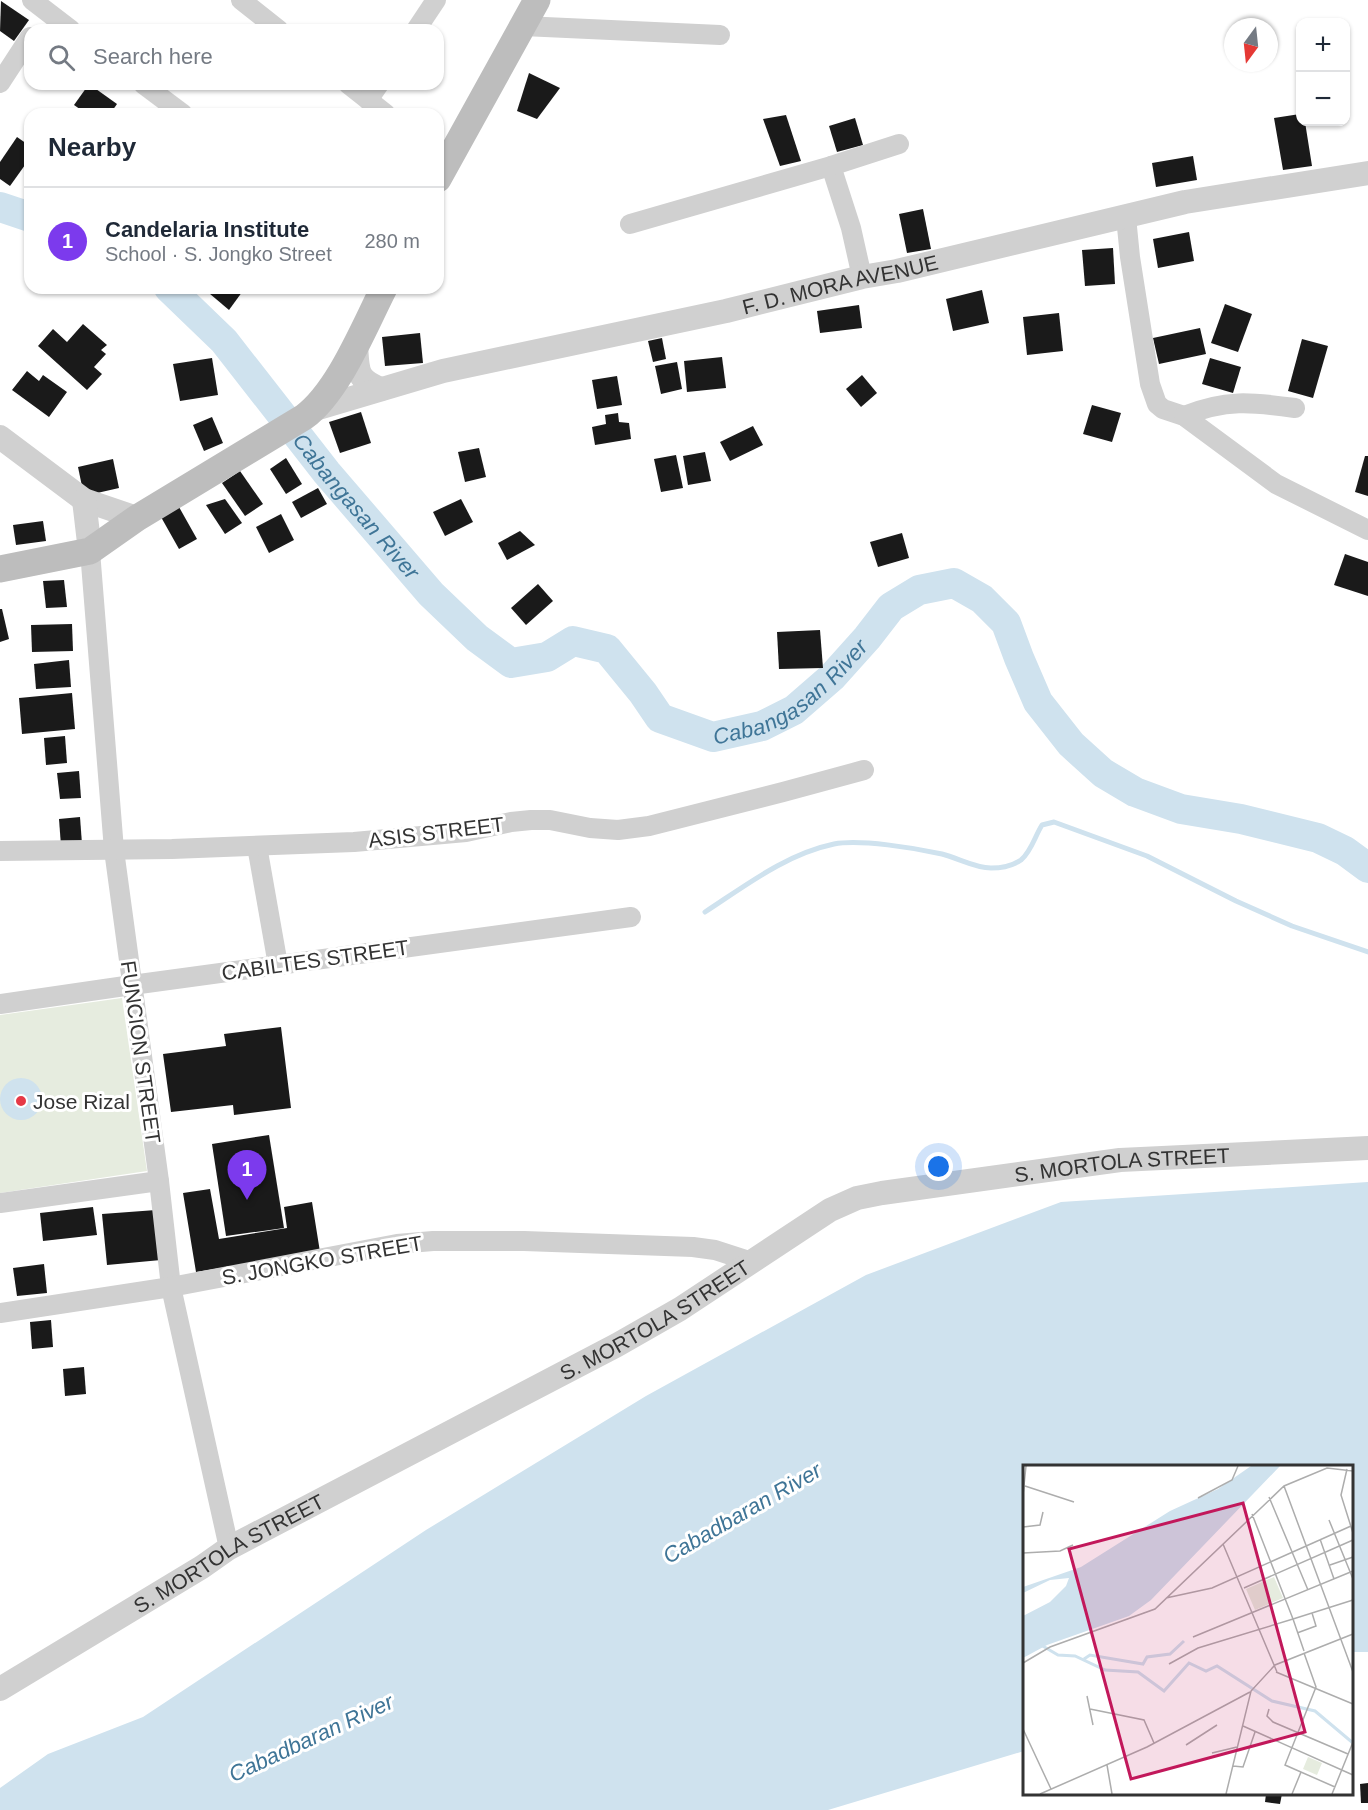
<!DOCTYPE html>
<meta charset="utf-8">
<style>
:root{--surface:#fff;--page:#f2f2f3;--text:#1f2937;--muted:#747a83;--line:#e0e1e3;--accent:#7c3aed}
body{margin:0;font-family:Arial,sans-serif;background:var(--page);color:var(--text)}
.controls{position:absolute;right:18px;top:18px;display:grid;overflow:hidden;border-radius:12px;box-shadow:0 2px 4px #0004}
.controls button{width:54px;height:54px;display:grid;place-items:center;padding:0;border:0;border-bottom:2px solid var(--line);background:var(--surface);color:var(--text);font:30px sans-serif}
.compass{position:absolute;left:1224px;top:18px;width:54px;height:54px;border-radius:50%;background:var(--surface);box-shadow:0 2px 4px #0004;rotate:195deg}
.you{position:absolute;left:939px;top:1167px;width:21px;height:21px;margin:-15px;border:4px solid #fff;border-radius:50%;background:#1a73e8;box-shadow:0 0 0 9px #1a73e833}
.badge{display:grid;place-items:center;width:39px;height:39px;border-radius:50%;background:var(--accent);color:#fff;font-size:20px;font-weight:700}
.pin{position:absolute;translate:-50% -50px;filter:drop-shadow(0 2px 3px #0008)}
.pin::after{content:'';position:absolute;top:32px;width:21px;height:18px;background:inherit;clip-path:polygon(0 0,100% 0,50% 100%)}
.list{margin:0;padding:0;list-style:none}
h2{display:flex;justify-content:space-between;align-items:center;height:78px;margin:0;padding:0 24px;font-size:26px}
h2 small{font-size:20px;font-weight:400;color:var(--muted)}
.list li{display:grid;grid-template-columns:39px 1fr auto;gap:18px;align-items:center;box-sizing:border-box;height:108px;padding:0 24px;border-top:2px solid var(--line)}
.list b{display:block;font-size:22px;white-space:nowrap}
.list p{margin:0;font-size:20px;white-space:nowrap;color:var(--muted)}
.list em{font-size:20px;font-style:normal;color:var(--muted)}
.icon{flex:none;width:33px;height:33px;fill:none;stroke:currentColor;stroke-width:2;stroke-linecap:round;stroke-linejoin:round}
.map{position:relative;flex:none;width:1368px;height:1810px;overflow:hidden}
.search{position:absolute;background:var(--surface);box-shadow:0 2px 4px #0004;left:24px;top:24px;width:420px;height:66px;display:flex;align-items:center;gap:15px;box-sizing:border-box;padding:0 21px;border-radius:18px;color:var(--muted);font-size:22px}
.panel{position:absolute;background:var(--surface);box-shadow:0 2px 4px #0004;left:24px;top:108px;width:420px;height:186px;border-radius:18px}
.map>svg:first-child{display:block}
.green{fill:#e6ecdf}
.water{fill:#cfe2ee}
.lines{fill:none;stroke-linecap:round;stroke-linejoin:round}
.stream{stroke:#cfe2ee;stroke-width:5}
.river{stroke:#cfe2ee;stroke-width:30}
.building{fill:#1a1a1a}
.minor{stroke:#d0d0d0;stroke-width:20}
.tertiary{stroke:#d0d0d0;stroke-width:24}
.secondary{stroke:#bdbdbd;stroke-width:27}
.poi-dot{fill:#e63946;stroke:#fff;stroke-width:2}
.labels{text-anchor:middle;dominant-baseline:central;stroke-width:6;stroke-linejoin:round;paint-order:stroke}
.street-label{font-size:21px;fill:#333;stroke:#fff}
.poi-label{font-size:21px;fill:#333;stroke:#fff;text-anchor:start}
.water-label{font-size:22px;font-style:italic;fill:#3f7597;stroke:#fff}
.inset-river{fill:none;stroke:#cfe2ee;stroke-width:3}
.inset-road{fill:none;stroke:#adadad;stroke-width:1.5}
.view{fill:#c2185b;fill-opacity:0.15;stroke:#c2185b;stroke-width:3}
.inset-edge{fill:none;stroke:#333;stroke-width:3}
</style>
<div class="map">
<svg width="1368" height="1810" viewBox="0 0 1368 1810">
<rect width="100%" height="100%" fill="#fff"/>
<path class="green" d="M 122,998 L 147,1171 L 0,1193 L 0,1015 Z"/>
<g class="water">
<circle cx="21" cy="1099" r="21"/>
<path d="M 1368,1182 L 1368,1652 L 1352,1652 L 1352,1466 L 1024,1466 L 1024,1751 L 828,1810 L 0,1810 L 0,1788 L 48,1754 L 143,1717 L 426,1530 L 646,1396 L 866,1275 L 1061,1202 Z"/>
</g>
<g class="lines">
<path class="stream" d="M 705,912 C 745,886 786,854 834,844 C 860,839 915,848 942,854 C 958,858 975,868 991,868 C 1002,868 1012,866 1021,860 C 1031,852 1035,836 1042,825 L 1054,822 L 1147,856 L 1236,901 L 1292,926 L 1368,952"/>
<g class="river">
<path d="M 0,207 L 30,217"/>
<path id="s1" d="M 169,288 L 224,341 L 327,473 L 431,594 L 477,638 L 511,663 L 547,657 L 573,641 L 607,649 L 643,693 L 660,718 L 713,737 L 762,726 L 794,710 L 832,677 L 867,638 L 891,607 L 919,590 L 954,583 L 982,599 L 1006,623 L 1019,658 L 1038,702 L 1071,744 L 1103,773 L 1135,792 L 1181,809 L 1241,819 L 1318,838 L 1345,851 L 1368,868"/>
</g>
</g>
<g class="building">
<path d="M 1,1 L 29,20 L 14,41 L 0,31 Z"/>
<path d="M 529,73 L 560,88 L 537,119 L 517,111 Z"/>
<path d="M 89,84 L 117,104 L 110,114 L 87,114 L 74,105 Z"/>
<path d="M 1300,114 L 1300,122 L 1305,122 L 1312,166 L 1283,170 L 1274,118 Z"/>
<path d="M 786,115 L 801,161 L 780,166 L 763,119 Z"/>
<path d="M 855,118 L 863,145 L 837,152 L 829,126 Z"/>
<path d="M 17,137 L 30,146 L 30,158 L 10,186 L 0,179 L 0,162 Z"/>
<path d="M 1193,156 L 1197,180 L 1156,187 L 1152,163 Z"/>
<path d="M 923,209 L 931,249 L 907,253 L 899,214 Z"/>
<path d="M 1189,232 L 1194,261 L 1158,268 L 1153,239 Z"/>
<path d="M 1113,248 L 1115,284 L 1085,286 L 1082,250 Z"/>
<path d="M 203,288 L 245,288 L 229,310 Z"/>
<path d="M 982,290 L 989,323 L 953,331 L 946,299 Z"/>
<path d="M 1225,304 L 1252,314 L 1238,352 L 1211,343 Z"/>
<path d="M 859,305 L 862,328 L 820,333 L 817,311 Z"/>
<path d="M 1059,313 L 1063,351 L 1027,355 L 1023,317 Z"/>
<path d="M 83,324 L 107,345 L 101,350 L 106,354 L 94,367 L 102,374 L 87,390 L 38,346 L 53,329 L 67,342 Z"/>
<path d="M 1200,328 L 1206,354 L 1159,364 L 1153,338 Z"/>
<path d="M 420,333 L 423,363 L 385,366 L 382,337 Z"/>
<path d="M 662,338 L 666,359 L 653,362 L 648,341 Z"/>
<path d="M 1302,339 L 1328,346 L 1313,398 L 1288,391 Z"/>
<path d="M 722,357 L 726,388 L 687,392 L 684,361 Z"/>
<path d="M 212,358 L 218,395 L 180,401 L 173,364 Z"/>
<path d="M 1210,358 L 1241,367 L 1233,393 L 1202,384 Z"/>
<path d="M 677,362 L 682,389 L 661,394 L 655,366 Z"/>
<path d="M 27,371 L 39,381 L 43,375 L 67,392 L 49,417 L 12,390 Z"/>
<path d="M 862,375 L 877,393 L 861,407 L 846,389 Z"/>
<path d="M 617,376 L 622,405 L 597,409 L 592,380 Z"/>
<path d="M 1092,405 L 1121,413 L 1112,442 L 1083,434 Z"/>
<path d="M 361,412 L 371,443 L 340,453 L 329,422 Z"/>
<path d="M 618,413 L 619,422 L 629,423 L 631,439 L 595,445 L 592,427 L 606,424 L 605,415 Z"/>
<path d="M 212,417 L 223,443 L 204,451 L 193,425 Z"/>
<path d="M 753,426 L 763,445 L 730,461 L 720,442 Z"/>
<path d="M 479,448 L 486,477 L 465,482 L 458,452 Z"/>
<path d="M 705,452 L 711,481 L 688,485 L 683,456 Z"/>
<path d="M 676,455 L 683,488 L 661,492 L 654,459 Z"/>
<path d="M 1365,456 L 1368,456 L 1368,496 L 1355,492 Z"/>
<path d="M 286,458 L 302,484 L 286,494 L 270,469 Z"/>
<path d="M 113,459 L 119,488 L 84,496 L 78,467 Z"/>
<path d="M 240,471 L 263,504 L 245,516 L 222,483 Z"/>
<path d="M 318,488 L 327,504 L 301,518 L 292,502 Z"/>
<path d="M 225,499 L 242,523 L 225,534 L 206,505 Z"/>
<path d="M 461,499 L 473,522 L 445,536 L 433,512 Z"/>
<path d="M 179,507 L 197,539 L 179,549 L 161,517 Z"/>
<path d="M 281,514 L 294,540 L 269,553 L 256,527 Z"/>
<path d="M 43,521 L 46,541 L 16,545 L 13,525 Z"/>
<path d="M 520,531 L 535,545 L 507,560 L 498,543 Z"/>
<path d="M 902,533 L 909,558 L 878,567 L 870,542 Z"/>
<path d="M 1345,554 L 1368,562 L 1368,596 L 1334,585 Z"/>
<path d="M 64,580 L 67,607 L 46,608 L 43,581 Z"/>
<path d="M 538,584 L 553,601 L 526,625 L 511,608 Z"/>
<path d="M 0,609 L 2,609 L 9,639 L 0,642 Z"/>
<path d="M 72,624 L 73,651 L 32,652 L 31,625 Z"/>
<path d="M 820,630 L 823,668 L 779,669 L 777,632 Z"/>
<path d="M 69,660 L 71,687 L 36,689 L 34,664 Z"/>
<path d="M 72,693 L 75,729 L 22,734 L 19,698 Z"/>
<path d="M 65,736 L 67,763 L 46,765 L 44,738 Z"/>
<path d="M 79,771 L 81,798 L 60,799 L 57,773 Z"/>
<path d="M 80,817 L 82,844 L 61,846 L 59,819 Z"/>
<path d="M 281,1027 L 291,1108 L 234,1115 L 233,1105 L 171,1112 L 163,1054 L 226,1046 L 224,1034 Z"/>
<path d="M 269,1135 L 284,1228 L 226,1236 L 212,1144 Z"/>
<path d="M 210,1189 L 219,1239 L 287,1228 L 284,1207 L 312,1202 L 320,1252 L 196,1272 L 183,1193 Z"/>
<path d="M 93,1207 L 97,1235 L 43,1241 L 40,1213 Z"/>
<path d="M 156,1210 L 161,1260 L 107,1265 L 102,1214 Z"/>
<path d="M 44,1264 L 47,1293 L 17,1296 L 13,1268 Z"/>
<path d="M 51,1320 L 53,1347 L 32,1349 L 30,1322 Z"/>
<path d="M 84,1367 L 86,1394 L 65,1396 L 63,1369 Z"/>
<path d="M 1368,1783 L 1368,1803 L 1361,1803 L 1360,1784 Z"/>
<path d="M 1266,1794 L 1282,1794 L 1280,1804 L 1265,1802 Z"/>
</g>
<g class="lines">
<g class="minor">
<path d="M 32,0 L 71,30"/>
<path d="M 241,0 L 279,30"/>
<path d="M 523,26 L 720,35"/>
<path d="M 416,30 L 436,0"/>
<path d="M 0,83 L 30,37"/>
<path d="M 143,84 L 183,114"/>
<path d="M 348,84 L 386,114"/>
<path d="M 368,100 L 379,84"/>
<path d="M 831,166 L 851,228 L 862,277"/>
<path d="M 1126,217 L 1130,257 L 1150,384 L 1157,404 L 1163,409 L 1184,416 L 1276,484 L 1368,530"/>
<path d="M 630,224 L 831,166 L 899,144"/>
<path d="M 1184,416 C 1225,399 1252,402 1295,408"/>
<path d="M 90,551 L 114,850 L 159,1181 L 171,1287 L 229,1548"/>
<path d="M 257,846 L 278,965"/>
<path d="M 0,851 L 172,849 L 354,842 L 466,832 L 511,822 L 531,820 L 550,820 L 590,828 L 618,830 L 649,826 L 783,792 L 864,770"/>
<path d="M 0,1004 L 132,985 L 631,917"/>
<path d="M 0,1203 L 159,1181"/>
<path d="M 0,1313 L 171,1287 L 397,1244 L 433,1241 L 524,1241 L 693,1247 L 715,1250 L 752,1262"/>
</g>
<g class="tertiary">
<path d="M 356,345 C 358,370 355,379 381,389"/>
<path id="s2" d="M 315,409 L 443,371 L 726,311 L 862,277 L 897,271 L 1185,202 L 1368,173"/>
<path d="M 0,437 L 84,500 L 137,518"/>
<path d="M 84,500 L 90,551"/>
<path id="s3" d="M 0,1689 L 202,1567 L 229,1548 L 617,1345 L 680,1309 L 830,1210 L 857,1198 L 882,1193 L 1120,1160 L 1368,1148"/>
</g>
<g class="secondary">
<path d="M 438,179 L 537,0"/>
<path d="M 0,569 L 90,551 L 137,518 L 304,417 C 339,391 364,327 384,288"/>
</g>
</g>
<circle class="poi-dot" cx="21" cy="1101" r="6"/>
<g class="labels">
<g class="street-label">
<text stroke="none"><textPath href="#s2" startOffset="540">F. D. MORA AVENUE</textPath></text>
<text transform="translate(436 832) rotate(-7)">ASIS STREET</text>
<text transform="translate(315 960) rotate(-8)">CABILTES STREET</text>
<text transform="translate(141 1052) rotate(82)">FUNCION STREET</text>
<text stroke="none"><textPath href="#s3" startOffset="1256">S. MORTOLA STREET</textPath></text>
<text transform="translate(322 1260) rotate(-10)">S. JONGKO STREET</text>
<text stroke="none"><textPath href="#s3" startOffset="752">S. MORTOLA STREET</textPath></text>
<text stroke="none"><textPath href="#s3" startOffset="266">S. MORTOLA STREET</textPath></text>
</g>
<g class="poi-label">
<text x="33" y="1101">Jose Rizal</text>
</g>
<g class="water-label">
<text stroke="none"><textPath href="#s1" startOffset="288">Cabangasan River</textPath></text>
<text stroke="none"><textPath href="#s1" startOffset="846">Cabangasan River</textPath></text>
<text transform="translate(742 1513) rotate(-30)">Cabadbaran River</text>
<text transform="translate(311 1738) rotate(-25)">Cabadbaran River</text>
</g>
</g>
<g transform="translate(1023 1465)">
<rect width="330" height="330" fill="#fff"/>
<path d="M 251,112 L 260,133 L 232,145 L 223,124 ZM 285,292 L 299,298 L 294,310 L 280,304 Z" fill="#e6ecdf"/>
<path d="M 228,1 L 257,1 L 128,135 L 106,151 L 24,180 L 0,193 L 0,151 L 27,137 L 43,121 L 46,113 L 27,115 L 0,128 L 0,122 L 58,102 L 147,46 L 195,24 Z" fill="#cfe2ee"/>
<path class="inset-river" d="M 18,180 L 35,190 L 52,191 L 82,205 L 115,207 L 141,226 L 166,198 L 183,206 L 194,201 L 249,236 L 292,246 L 330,278M 61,194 L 67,190 L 120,199 L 124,192 L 147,189 L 161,176"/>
<path class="inset-road" d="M 324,4 L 318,30 L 330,68M 2,21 L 51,37M 261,21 L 330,207M 0,30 L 3,1M 246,32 L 285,125M 175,33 L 209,15 L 215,1M 306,55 L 330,114M 0,62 L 17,60 L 20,47M 297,74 L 311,114M 200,79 L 254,207M 0,88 L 37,86 L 50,80M 0,91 L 0,62M 307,100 L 330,92M 221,123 L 330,75M 143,133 L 189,123 L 328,61M 274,168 L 293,161 L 289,148M 170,172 L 330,106M 281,186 L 270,154 L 330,135M 281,188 L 293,222 L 262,300 L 312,322M 0,198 L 27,182 L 132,144 L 261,21 L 304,3 L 330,6M 146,199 L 175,183 L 270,154 L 229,49M 253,207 L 330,239M 64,231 L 70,260M 67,244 L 121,255 L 131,278M 246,244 L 244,251 L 250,257 L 325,289M 220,261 L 330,310M 0,264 L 28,324M 163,280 L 194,260M 189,288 L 214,282M 84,300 L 89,329M 210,301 L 220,302 L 232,267M 17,329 L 124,282 L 227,227M 203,329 L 228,226 L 252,200 L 330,169M 269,329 L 278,307M 309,329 L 330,277"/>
<path class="view" d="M 220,38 L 282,267 L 108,314 L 46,84 Z"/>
<rect width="330" height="330" class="inset-edge"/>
</g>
</svg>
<div class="controls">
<button>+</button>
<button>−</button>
</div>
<svg class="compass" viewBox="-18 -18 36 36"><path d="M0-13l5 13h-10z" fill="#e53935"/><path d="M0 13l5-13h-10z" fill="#747a83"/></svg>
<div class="you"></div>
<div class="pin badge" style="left:247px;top:1200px">1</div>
<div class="search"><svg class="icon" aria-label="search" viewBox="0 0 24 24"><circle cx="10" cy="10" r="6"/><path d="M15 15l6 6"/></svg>Search here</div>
<section class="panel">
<h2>Nearby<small></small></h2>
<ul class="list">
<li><span class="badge">1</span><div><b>Candelaria Institute</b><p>School · S. Jongko Street</p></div><em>280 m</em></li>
</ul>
</section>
</div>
